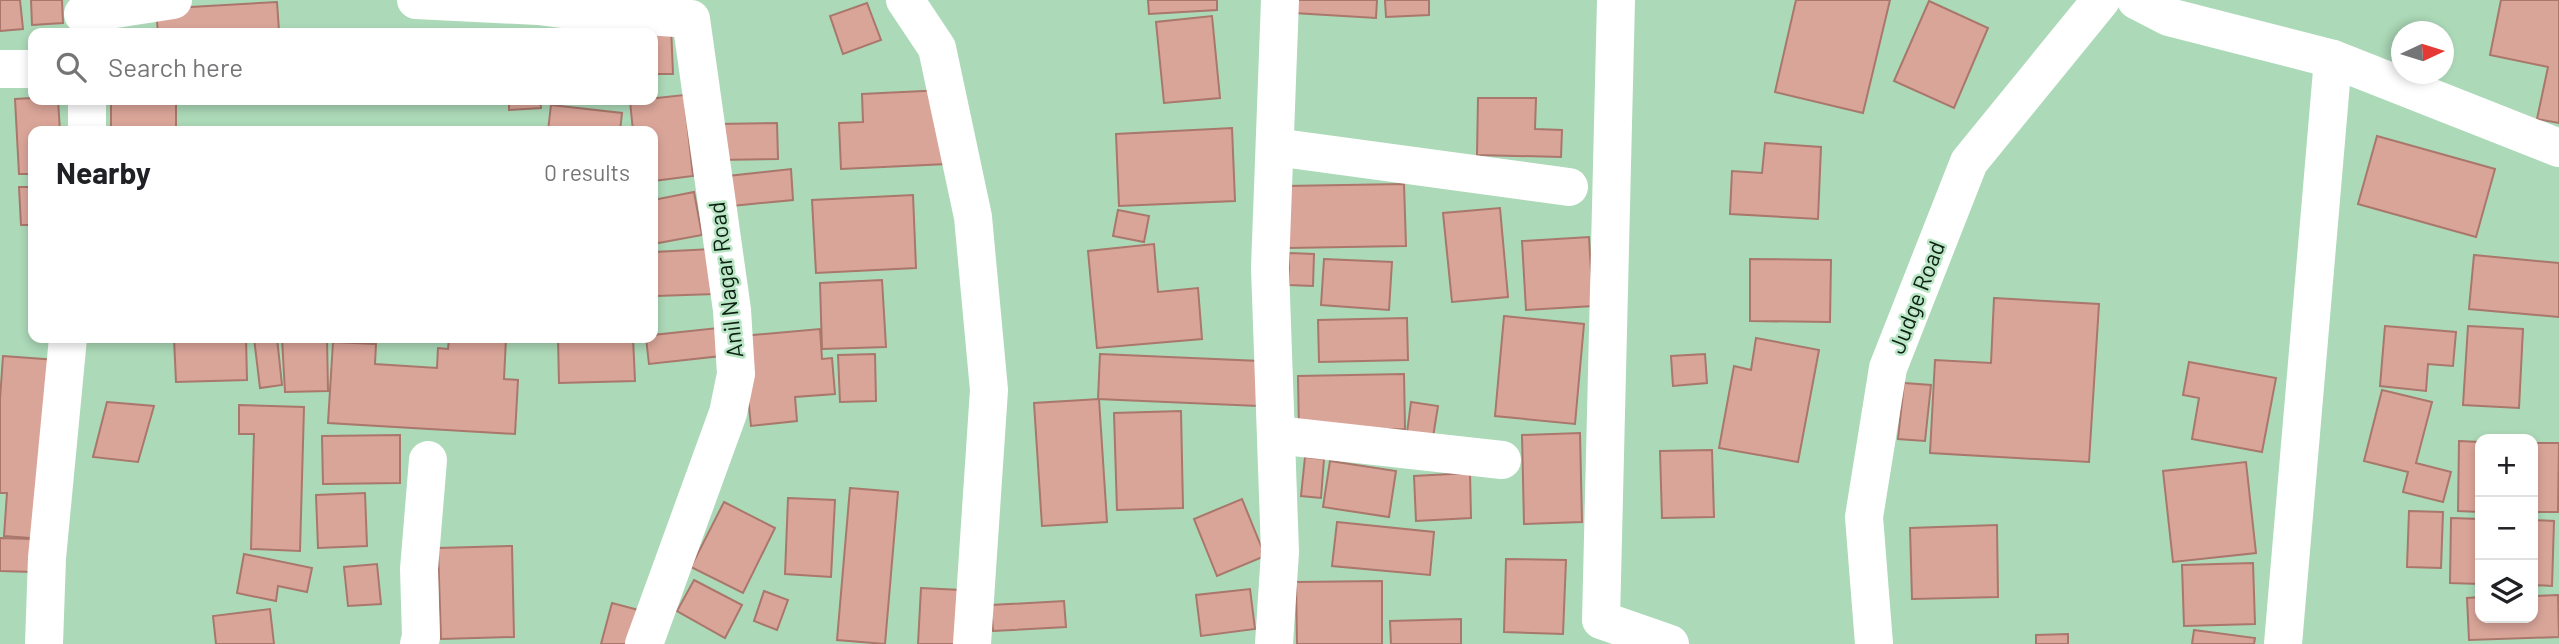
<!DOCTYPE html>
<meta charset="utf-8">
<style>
:root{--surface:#fff;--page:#f6f6f6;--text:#202124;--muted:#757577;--line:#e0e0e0}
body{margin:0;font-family:Barlow,sans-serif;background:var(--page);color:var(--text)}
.controls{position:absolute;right:21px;bottom:21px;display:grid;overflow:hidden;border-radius:14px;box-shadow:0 4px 10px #0003}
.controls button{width:63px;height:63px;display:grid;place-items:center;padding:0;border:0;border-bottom:2px solid var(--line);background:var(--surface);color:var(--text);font:35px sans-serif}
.compass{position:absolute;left:2391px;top:21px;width:63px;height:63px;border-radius:50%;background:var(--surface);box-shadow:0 4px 10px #0003;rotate:86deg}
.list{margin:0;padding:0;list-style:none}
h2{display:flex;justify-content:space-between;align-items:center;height:91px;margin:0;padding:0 28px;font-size:30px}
h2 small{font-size:23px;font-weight:400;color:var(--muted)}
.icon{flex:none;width:38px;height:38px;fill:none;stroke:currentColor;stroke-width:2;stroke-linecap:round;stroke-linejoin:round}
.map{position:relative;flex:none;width:2559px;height:644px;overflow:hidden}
.search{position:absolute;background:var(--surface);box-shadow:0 4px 10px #0003;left:28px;top:28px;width:630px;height:77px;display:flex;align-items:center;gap:18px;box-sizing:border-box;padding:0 24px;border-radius:14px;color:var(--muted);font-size:26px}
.panel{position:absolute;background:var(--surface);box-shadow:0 4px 10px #0003;left:28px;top:126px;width:630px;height:217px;border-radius:14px}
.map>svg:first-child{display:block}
.building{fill:#daa599;stroke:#a9776b;stroke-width:2}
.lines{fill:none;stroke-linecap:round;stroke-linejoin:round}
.minor{stroke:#fff;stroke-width:38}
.labels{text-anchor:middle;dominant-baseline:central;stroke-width:5;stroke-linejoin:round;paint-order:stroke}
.street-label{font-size:23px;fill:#0e1f13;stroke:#b9e7c5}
</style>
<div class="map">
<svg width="2559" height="644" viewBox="0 0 2559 644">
<rect width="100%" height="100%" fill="#acd9b8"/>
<g class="building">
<path d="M 0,0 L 20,0 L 23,29 L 0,31 Z"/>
<path d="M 31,0 L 62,0 L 63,23 L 32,25 Z"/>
<path d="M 1148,0 L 1217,0 L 1217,10 L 1149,14 Z"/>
<path d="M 1295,0 L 1377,0 L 1376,18 L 1294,13 Z"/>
<path d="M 1385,0 L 1429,0 L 1429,15 L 1386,17 Z"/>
<path d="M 1796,0 L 1890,0 L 1863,113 L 1775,92 Z"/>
<path d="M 2501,0 L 2559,0 L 2559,123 L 2537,119 L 2548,67 L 2490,55 Z"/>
<path d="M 1929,1 L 1988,28 L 1954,108 L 1894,81 Z"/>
<path d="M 277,2 L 279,31 L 158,33 L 156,9 Z"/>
<path d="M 867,3 L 881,40 L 843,54 L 830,16 Z"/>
<path d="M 1212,16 L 1220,98 L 1164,103 L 1156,22 Z"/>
<path d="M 671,26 L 673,74 L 653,74 L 653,33 L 603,33 L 603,28 Z"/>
<path d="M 944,90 L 947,164 L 841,169 L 839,123 L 863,122 L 862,94 Z"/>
<path d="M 684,95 L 693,176 L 653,181 L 653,131 L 633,131 L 630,101 Z"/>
<path d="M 33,98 L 58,100 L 60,131 L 33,131 L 33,174 L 19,174 L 15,99 Z"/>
<path d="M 1478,98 L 1536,98 L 1535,129 L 1562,130 L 1561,157 L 1477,155 Z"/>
<rect x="111" y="100" width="65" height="31"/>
<path d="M 509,100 L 540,100 L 541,108 L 509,110 Z"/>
<path d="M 551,105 L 622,113 L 620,131 L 548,131 Z"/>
<path d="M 777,123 L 778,159 L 716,160 L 716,124 Z"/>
<path d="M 1232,128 L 1235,201 L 1119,206 L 1116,134 Z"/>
<path d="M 2377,136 L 2495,169 L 2476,237 L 2358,204 Z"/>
<path d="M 1765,143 L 1821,147 L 1818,219 L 1730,214 L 1732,171 L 1762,173 Z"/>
<path d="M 791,169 L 793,200 L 732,206 L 728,176 Z"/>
<path d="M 1404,184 L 1406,246 L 1287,248 L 1285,186 Z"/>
<path d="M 19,187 L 33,187 L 33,225 L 21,225 Z"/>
<path d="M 694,192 L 702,235 L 653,244 L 653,200 Z"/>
<path d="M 913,195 L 916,268 L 816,273 L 812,200 Z"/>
<path d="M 1500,208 L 1508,297 L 1452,302 L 1443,213 Z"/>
<path d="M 1118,210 L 1149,216 L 1144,242 L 1113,236 Z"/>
<path d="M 1589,237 L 1593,306 L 1526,310 L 1522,241 Z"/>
<path d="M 1154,244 L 1158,292 L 1198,288 L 1202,339 L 1097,348 L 1088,251 Z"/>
<path d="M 712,249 L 715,294 L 656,296 L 654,252 Z"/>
<path d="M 1289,253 L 1314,254 L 1313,286 L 1289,285 Z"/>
<path d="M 2474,255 L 2559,263 L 2559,317 L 2469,309 Z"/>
<path d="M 1324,259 L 1392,262 L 1389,310 L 1321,305 Z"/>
<path d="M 1750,259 L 1831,260 L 1830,322 L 1750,321 Z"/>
<path d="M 882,280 L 886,347 L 822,349 L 820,283 Z"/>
<path d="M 1994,298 L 2099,304 L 2089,462 L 1930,453 L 1935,360 L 1991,363 Z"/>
<path d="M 1504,316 L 1584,324 L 1575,424 L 1495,416 Z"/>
<path d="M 1407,318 L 1408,360 L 1319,362 L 1318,320 Z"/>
<path d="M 2385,326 L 2456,332 L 2453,366 L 2428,364 L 2426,391 L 2380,386 Z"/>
<path d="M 2468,326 L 2523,329 L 2519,408 L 2463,405 Z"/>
<path d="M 718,328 L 721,356 L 649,364 L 646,338 L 653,338 L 653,335 Z"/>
<path d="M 820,329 L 822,359 L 832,358 L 835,394 L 795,397 L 797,421 L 751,426 L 742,336 Z"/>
<path d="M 174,338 L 246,338 L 247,380 L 176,382 Z"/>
<path d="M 254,338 L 277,338 L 282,385 L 260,388 Z"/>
<path d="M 282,338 L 327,338 L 328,391 L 285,392 Z"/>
<path d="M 449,338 L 506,338 L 504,379 L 518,380 L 515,434 L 328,423 L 333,342 L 376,344 L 375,364 L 437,368 L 438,348 L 448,349 Z"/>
<path d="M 558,338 L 633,338 L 635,381 L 559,383 Z"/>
<path d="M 1756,338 L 1819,350 L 1798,462 L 1719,448 L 1734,366 L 1751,370 Z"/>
<path d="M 875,354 L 876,401 L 840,402 L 838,355 Z"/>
<path d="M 1100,354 L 1260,361 L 1258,406 L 1098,399 Z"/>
<path d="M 1705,354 L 1707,383 L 1673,386 L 1671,356 Z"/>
<path d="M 3,356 L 57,360 L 43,539 L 4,536 L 7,493 L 0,493 L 0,399 Z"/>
<path d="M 2189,362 L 2276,378 L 2262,452 L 2192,439 L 2199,398 L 2183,395 Z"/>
<path d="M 1404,374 L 1405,429 L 1299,431 L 1298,376 Z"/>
<path d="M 1904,383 L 1931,385 L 1925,441 L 1898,439 Z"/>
<path d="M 2382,390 L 2432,402 L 2416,463 L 2451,472 L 2443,502 L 2403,492 L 2408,472 L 2364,461 Z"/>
<path d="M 1099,399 L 1107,522 L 1042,526 L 1034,403 Z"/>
<path d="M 107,402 L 154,406 L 138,462 L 93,457 Z"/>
<path d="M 1411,402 L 1438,406 L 1433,437 L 1407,433 Z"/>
<path d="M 239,405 L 304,407 L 300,551 L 251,549 L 254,434 L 239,434 Z"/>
<path d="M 1181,411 L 1183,508 L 1117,510 L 1114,413 Z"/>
<path d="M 1580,433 L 1582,522 L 1524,524 L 1522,435 Z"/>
<path d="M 400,435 L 400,483 L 323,484 L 322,436 Z"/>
<path d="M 2459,441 L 2480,442 L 2480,512 L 2458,511 Z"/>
<path d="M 2533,443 L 2559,443 L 2558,512 L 2533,512 Z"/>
<path d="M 1712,450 L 1714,517 L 1662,518 L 1660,451 Z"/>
<path d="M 1305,457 L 1324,459 L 1321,498 L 1301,496 Z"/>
<path d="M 1330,461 L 1396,471 L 1389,517 L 1323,507 Z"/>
<path d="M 2246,462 L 2256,553 L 2173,562 L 2163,471 Z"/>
<path d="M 1470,473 L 1471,518 L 1416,521 L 1414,476 Z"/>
<path d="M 850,488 L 898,492 L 885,644 L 837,640 Z"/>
<path d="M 365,493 L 367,546 L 318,548 L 316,495 Z"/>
<path d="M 788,498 L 835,500 L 831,577 L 785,574 Z"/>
<path d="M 1242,499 L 1265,556 L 1217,576 L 1194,519 Z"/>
<path d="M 724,502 L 775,528 L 743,593 L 691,567 Z"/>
<path d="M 2409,511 L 2443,512 L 2441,568 L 2407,567 Z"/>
<path d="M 2451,518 L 2480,519 L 2480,584 L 2450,583 Z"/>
<path d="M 2533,520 L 2554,521 L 2552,586 L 2533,585 Z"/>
<path d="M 1337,522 L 1434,532 L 1430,575 L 1332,566 Z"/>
<path d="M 1997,525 L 1998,597 L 1912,599 L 1910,528 Z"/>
<path d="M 0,538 L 34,539 L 33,572 L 0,571 Z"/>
<path d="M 512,546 L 514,637 L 441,639 L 438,548 Z"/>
<path d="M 244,554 L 312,568 L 307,592 L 278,586 L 276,601 L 237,593 Z"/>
<path d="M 1506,559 L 1566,560 L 1563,634 L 1504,632 Z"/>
<path d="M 2253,563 L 2255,624 L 2184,626 L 2182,565 Z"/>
<path d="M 377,564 L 381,604 L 348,606 L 344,567 Z"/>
<path d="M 694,580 L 742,605 L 725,638 L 677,611 Z"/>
<path d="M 1382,581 L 1382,644 L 1297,644 L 1296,582 Z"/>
<path d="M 921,588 L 961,590 L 958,644 L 918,644 Z"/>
<path d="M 1250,589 L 1255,629 L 1201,636 L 1196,595 Z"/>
<path d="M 764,591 L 788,600 L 777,630 L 754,621 Z"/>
<path d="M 2558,595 L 2559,637 L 2469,640 L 2467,598 L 2480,597 L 2480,618 L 2533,618 L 2533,596 Z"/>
<path d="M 1064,601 L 1066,627 L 993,631 L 991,605 Z"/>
<path d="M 612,603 L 646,612 L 638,644 L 601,644 Z"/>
<path d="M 270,609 L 274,644 L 216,644 L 213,616 Z"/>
<path d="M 1461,619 L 1461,644 L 1391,644 L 1390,621 Z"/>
<path d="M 2194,630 L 2255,638 L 2254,644 L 2192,644 Z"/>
<path d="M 2068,634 L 2068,644 L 2036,644 L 2036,635 Z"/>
</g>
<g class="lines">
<g class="minor">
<path d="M 416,0 L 538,6 L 586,12"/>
<path d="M 585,0 L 586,12 L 691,19 L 732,310 L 736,374 L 728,413 L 644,644"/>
<path d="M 905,0 L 937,48 L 973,217 L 989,390 L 972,644"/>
<path d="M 1616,0 L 1601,620 L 1670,644"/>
<path d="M 2136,0 L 2169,17 L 2333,59 L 2559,148"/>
<path d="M 83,14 L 173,0"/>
<path d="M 0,69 L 33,69"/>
<path d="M 87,100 L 87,131"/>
<path d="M 1275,147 L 1569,187"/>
<path d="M 1276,435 L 1502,460"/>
<path d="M 44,644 L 47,558 L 68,338"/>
<path d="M 419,644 L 421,637 L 419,569 L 428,460"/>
<path d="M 1274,644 L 1280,552 L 1270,268 L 1280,0"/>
<path d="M 1874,644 L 1864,517 L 1888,368 L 1969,162 L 2101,0"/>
<path d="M 2283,644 L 2333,59"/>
</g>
</g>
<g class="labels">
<g class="street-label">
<text transform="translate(725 280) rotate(-97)">Anil Nagar Road</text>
<text transform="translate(1916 297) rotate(-69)">Judge Road</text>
</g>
</g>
</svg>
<div class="controls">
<button>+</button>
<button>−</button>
<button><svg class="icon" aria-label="layers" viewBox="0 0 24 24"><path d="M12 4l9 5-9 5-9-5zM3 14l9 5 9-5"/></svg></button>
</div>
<svg class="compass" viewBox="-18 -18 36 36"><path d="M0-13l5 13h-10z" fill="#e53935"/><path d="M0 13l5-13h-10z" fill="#757577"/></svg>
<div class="search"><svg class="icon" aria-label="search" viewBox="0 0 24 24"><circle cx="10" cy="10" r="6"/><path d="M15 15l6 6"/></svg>Search here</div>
<section class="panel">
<h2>Nearby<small>0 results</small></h2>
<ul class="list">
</ul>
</section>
</div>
